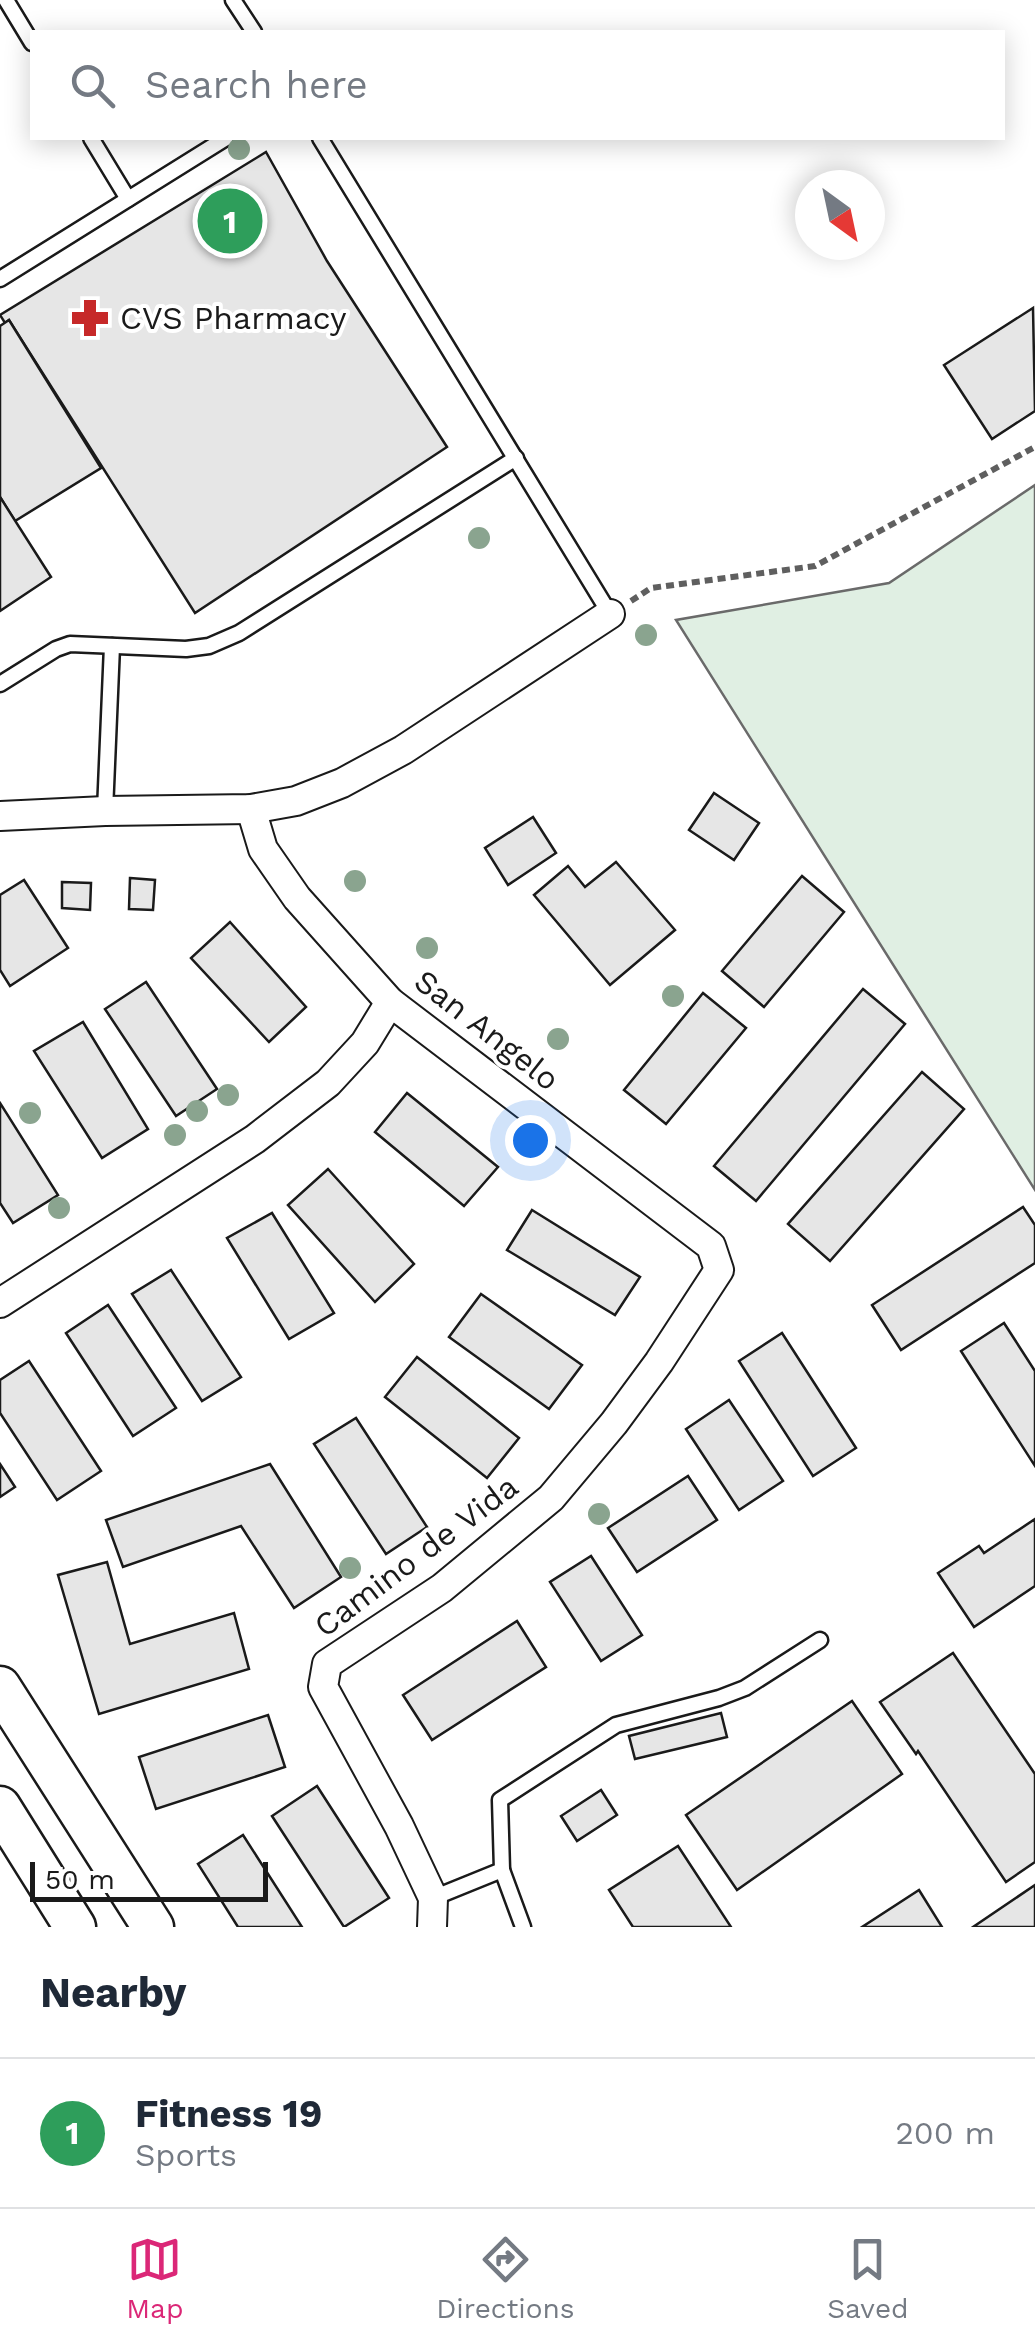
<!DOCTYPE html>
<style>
:root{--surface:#fff;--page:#f2f2f3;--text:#1f2937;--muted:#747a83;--line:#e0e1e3;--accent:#db2777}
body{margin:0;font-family:"Work Sans",sans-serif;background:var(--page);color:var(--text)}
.compass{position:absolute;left:795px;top:170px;width:90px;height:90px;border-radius:50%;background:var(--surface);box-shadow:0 5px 25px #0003;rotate:147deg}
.scale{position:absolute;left:30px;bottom:25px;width:238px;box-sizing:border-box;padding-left:10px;border:5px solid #1a1a1a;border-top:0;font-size:28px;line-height:35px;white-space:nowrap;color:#1a1a1a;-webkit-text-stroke:8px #fff;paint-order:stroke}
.you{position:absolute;left:530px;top:1140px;width:35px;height:35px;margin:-25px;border:8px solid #fff;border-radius:50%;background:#1a73e8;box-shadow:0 0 0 15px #1a73e833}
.badge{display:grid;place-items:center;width:65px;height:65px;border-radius:50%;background:var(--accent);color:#fff;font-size:32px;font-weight:700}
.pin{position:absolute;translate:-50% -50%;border:5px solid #fff;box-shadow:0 2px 10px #0006}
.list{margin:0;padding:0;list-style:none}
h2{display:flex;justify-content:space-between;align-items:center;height:130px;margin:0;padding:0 40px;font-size:42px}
h2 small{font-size:32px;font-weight:400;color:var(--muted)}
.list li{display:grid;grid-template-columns:65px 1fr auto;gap:30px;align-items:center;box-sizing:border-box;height:150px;padding:0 40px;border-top:2px solid var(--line)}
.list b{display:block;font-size:38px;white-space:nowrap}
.list p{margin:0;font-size:32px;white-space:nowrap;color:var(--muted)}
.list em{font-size:32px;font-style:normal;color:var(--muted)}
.icon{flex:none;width:55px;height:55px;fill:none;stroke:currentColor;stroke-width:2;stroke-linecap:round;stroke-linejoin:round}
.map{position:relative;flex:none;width:1035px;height:1927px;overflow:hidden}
.search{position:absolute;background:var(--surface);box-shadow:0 5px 25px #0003;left:30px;right:30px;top:30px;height:110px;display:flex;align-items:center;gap:25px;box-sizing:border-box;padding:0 35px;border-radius:0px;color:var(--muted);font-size:38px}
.sheet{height:280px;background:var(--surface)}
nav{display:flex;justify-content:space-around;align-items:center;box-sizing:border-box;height:140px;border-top:2px solid var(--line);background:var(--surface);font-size:28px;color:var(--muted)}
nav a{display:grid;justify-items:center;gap:5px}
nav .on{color:var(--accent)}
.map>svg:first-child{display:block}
.green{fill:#e0efe3;stroke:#6a6a6a;stroke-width:2.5}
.building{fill:#e6e6e6;stroke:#1a1a1a;stroke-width:2.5}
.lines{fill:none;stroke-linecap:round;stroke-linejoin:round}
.service-casing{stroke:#1a1a1a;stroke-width:19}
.minor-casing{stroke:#1a1a1a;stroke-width:32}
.secondary-casing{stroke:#1a1a1a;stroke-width:45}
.path{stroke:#5f5f5f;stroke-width:6;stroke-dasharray:8 5;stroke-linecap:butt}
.service{stroke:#fff;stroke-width:14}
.minor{stroke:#fff;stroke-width:28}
.secondary{stroke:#fff;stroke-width:40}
.tree{fill:#8aa48f}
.labels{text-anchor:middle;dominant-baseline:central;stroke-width:8;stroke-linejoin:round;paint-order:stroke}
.poi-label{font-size:32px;fill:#1a1a1a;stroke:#fff;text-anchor:start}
.street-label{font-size:32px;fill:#1a1a1a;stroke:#fff}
</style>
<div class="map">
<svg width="1035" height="1927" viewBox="0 0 1035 1927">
<rect width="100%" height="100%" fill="#fff"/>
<path class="green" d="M 1035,485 L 1035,1190 L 676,620 L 889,583 Z"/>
<g class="building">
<path d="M 266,152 L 327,261 L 447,447 L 195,613 L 9,320 L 5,323 L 0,315 Z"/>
<path d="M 1033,308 L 1035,411 L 992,439 L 944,365 Z"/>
<path d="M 9,320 L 101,468 L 15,521 L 0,497 L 0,326 Z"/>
<path d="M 0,497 L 51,577 L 0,611 Z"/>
<path d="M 714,793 L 759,823 L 734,860 L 689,830 Z"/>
<path d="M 533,817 L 556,853 L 508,885 L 485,848 Z"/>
<path d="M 616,862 L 675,930 L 610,985 L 534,895 L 568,866 L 585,887 Z"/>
<path d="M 802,876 L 844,912 L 764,1007 L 722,971 Z"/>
<path d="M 130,878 L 155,880 L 153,910 L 129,909 Z"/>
<path d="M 24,880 L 68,948 L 10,986 L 0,970 L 0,895 Z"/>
<path d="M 62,882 L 91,883 L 90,910 L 62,908 Z"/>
<path d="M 230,922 L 306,1007 L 269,1042 L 191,958 Z"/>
<path d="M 146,982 L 217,1089 L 176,1116 L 105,1009 Z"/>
<path d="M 863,989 L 905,1024 L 756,1201 L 714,1166 Z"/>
<path d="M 703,993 L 746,1028 L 666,1124 L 624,1090 Z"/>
<path d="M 83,1022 L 148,1129 L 102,1158 L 34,1051 Z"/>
<path d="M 922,1072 L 964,1109 L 830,1261 L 788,1224 Z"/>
<path d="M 407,1093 L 498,1167 L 464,1206 L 375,1132 Z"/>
<path d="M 0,1103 L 58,1195 L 13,1223 L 0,1203 Z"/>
<path d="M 328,1169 L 414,1264 L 375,1302 L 288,1205 Z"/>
<path d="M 1023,1207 L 1035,1225 L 1035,1263 L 901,1350 L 872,1305 Z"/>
<path d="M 532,1210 L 640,1277 L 615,1315 L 507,1250 Z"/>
<path d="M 272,1213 L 334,1313 L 289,1339 L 227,1238 Z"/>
<path d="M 171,1270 L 241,1377 L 202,1401 L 132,1294 Z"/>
<path d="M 481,1294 L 582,1365 L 549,1409 L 449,1337 Z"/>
<path d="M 108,1305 L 176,1408 L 133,1436 L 66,1333 Z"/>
<path d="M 1004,1323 L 1035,1371 L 1035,1466 L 961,1351 Z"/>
<path d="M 782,1333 L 856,1448 L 813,1476 L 739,1361 Z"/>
<path d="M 417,1357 L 519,1438 L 487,1478 L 385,1397 Z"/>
<path d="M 29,1361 L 101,1471 L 57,1500 L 0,1413 L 0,1380 Z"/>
<path d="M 729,1400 L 783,1481 L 739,1510 L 686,1429 Z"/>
<path d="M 356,1418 L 427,1527 L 386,1554 L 314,1444 Z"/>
<path d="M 0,1464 L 15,1487 L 0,1497 Z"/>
<path d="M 270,1464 L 341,1577 L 294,1608 L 241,1526 L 123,1567 L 106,1520 Z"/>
<path d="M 688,1476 L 717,1520 L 637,1572 L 608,1528 Z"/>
<path d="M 1035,1519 L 1035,1586 L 974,1627 L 938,1573 L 979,1546 L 984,1553 Z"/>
<path d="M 591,1556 L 642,1635 L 601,1661 L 550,1582 Z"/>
<path d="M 107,1562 L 130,1644 L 234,1613 L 249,1669 L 99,1714 L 58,1575 Z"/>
<path d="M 517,1621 L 546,1667 L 432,1740 L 403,1695 Z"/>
<path d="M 953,1653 L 1035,1774 L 1035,1862 L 1006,1882 L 918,1751 L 916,1754 L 880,1702 Z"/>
<path d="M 852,1701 L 902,1774 L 737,1890 L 686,1815 Z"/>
<path d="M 721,1713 L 727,1737 L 635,1759 L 629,1736 Z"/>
<path d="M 268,1715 L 285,1767 L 156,1809 L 139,1757 Z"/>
<path d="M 317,1786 L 389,1898 L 344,1927 L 272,1816 Z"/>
<path d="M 601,1790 L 617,1815 L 577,1841 L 561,1816 Z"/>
<path d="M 243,1835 L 302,1927 L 238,1927 L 198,1864 Z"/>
<path d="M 678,1846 L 731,1927 L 633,1927 L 609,1890 Z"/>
<path d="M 1035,1885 L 1035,1927 L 973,1927 Z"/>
<path d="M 919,1890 L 942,1927 L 862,1927 Z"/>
</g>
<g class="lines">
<g class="service-casing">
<g id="service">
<path d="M 6,0 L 32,43"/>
<path d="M 233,0 L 254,32"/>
<path d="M 91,138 L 128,199"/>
<path d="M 320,138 L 610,614"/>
<path d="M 0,279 L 226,138"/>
<path d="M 0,684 L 56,649 L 70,644 L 186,649 L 209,646 L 239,633 L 516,458"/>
<path d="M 105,811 L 112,646"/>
<path d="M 502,1870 L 523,1927"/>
<path d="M 433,1898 L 502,1870 L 500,1800 L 616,1725 L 719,1698 L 745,1688 L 820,1640"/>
</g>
</g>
<g class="minor-casing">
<g id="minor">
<path d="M 251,809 L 263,849 L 297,898 L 390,1002 L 711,1246 L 719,1270 L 659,1362 L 614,1423 L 551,1498 L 442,1588 L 327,1664 L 323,1687 L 399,1826 L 433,1898 L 432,1927"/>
<path d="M 0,816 L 105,811 L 251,809 L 296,801 L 342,783 L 403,750 L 610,614"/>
<path d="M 0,1303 L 255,1139 L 328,1083 L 365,1043 L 390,1002"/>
</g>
</g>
<g class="secondary-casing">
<g id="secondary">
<path d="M 0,1687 L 153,1927"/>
<path d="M 0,1807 L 75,1927"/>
</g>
</g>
<path class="path" d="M 631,601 L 651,588 L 815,566 L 1035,447"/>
<use href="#service" class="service"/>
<use href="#minor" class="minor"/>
<use href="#secondary" class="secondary"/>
</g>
<g class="tree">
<circle cx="239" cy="149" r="11"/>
<circle cx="479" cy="538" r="11"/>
<circle cx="646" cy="635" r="11"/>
<circle cx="355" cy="881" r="11"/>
<circle cx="427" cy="948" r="11"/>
<circle cx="673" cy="996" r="11"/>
<circle cx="558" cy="1039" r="11"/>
<circle cx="228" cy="1095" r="11"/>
<circle cx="197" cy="1111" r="11"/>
<circle cx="30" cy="1113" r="11"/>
<circle cx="175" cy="1135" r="11"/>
<circle cx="59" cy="1208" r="11"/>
<circle cx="599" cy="1514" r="11"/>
<circle cx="350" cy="1568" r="11"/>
</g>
<defs>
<g id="pharmacy-bare" transform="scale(3)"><path d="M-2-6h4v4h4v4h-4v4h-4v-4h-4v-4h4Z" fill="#c62828" stroke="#fff" stroke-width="2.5" paint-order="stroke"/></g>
</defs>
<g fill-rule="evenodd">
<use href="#pharmacy-bare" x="90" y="318"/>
</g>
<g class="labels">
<g class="poi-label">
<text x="120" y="318">CVS Pharmacy</text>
</g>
<g class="street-label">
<text transform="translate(487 1030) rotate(38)">San Angelo</text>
<text transform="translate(416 1556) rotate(-37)">Camino de Vida</text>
</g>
</g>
</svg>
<svg class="compass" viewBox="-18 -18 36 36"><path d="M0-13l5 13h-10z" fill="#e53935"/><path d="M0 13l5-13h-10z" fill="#747a83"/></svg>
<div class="scale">50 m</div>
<div class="you"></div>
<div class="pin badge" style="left:230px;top:221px;background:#2e9e5b">1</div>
<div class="search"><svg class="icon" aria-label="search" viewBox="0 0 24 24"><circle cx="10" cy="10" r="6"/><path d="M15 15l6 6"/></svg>Search here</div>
</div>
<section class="sheet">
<h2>Nearby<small></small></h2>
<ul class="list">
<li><span class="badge" style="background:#2e9e5b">1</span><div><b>Fitness 19</b><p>Sports</p></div><em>200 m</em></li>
</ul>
</section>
<nav>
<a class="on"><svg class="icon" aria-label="map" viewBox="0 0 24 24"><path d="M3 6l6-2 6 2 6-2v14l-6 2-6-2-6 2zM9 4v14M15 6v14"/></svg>Map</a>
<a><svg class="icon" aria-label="directions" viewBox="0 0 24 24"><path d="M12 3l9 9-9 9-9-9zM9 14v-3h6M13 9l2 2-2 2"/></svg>Directions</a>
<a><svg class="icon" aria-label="saved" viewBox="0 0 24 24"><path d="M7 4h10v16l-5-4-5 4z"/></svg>Saved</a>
</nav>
